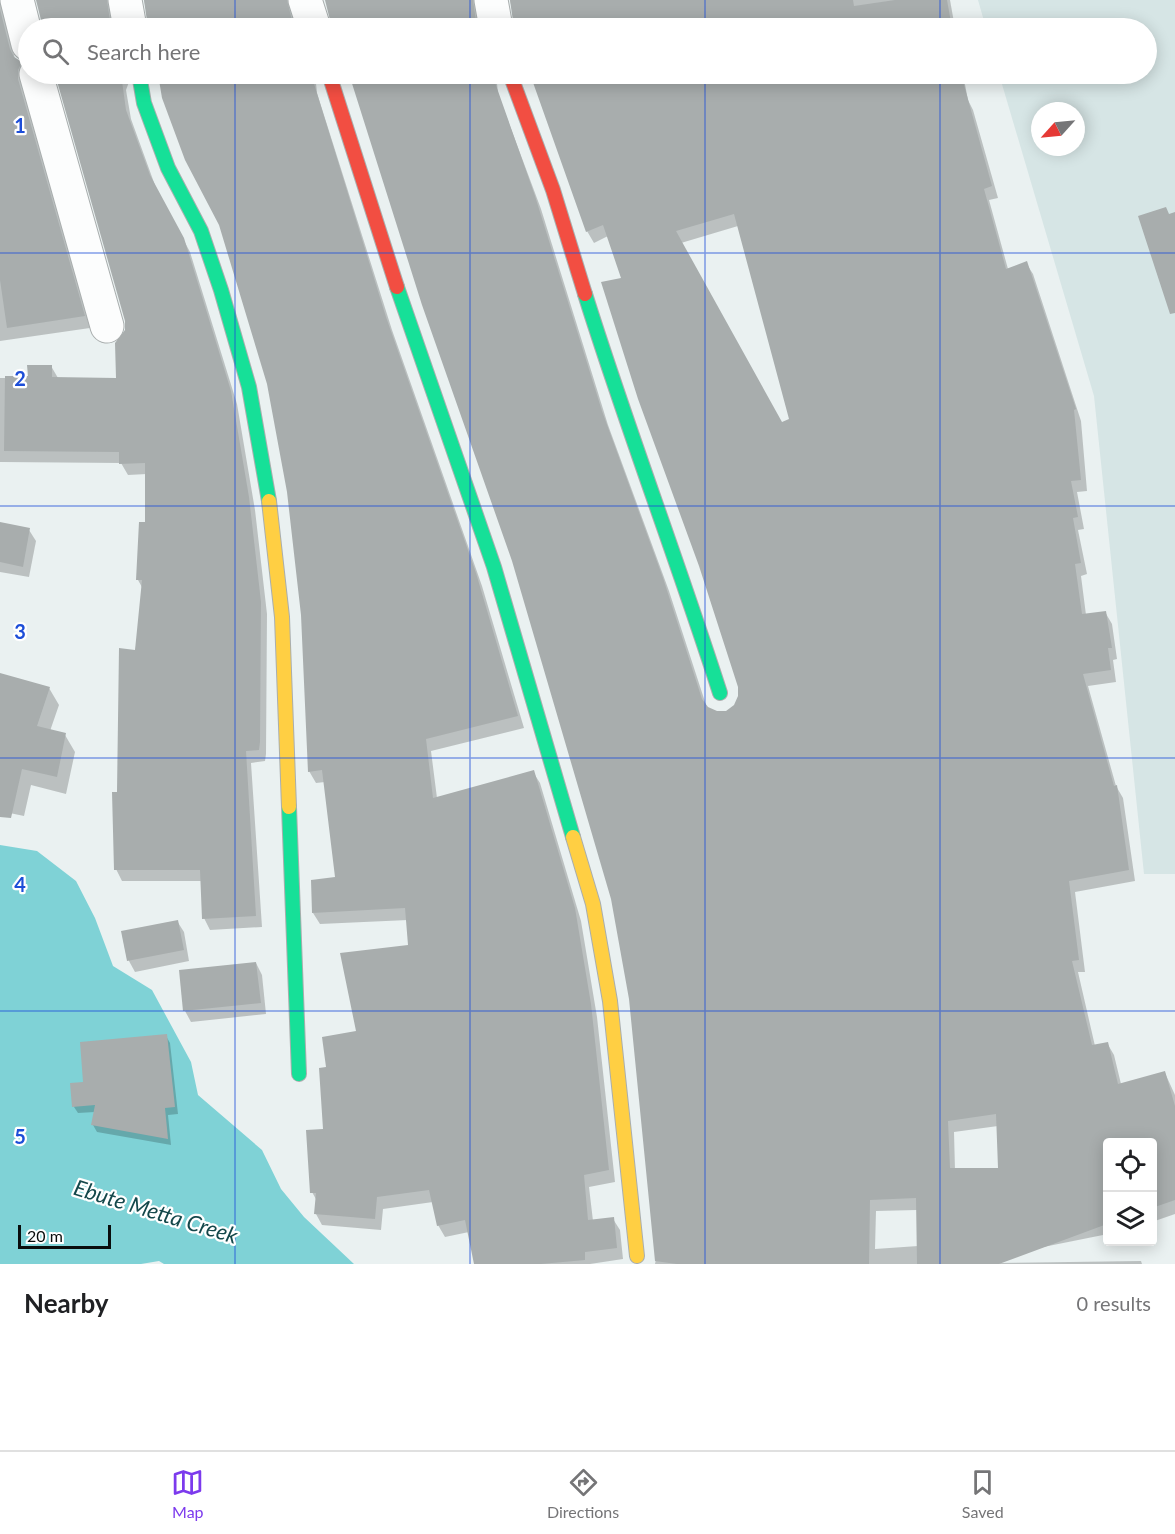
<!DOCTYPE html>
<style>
:root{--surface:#fff;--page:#f6f6f6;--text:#202124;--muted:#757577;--line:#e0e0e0;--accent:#7c3aed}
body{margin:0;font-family:Lato,sans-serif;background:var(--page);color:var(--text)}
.controls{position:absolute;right:18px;bottom:18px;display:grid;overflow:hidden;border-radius:6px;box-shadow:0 3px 15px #0003}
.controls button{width:54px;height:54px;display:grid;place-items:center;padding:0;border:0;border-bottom:2px solid var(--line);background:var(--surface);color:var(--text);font:30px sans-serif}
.compass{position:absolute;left:1031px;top:102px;width:54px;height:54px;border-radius:50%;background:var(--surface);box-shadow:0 3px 15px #0003;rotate:243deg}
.scale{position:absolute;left:18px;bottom:15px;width:93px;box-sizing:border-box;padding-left:6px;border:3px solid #090d0d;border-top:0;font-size:16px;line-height:21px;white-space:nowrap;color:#090d0d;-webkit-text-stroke:4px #fff;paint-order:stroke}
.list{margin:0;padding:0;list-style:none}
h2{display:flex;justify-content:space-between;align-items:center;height:78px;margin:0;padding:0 24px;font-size:26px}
h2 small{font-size:20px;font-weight:400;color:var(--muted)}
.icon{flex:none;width:33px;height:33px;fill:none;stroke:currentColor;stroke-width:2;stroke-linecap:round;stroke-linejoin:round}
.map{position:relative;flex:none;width:1175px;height:1264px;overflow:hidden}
.search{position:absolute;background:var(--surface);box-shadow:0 3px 15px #0003;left:18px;right:18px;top:18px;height:66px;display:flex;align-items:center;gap:15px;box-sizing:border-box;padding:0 21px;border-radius:33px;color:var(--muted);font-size:22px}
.sheet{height:186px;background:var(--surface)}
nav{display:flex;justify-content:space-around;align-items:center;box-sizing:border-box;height:84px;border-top:2px solid var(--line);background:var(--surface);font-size:16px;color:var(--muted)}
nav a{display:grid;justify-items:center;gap:3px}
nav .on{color:var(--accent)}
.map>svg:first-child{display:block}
.built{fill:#d6e5e5;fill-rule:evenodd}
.water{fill:#7fd2d6}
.shadow{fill:#0003;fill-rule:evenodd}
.building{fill:#a8adad;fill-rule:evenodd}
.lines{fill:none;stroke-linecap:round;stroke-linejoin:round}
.street-casing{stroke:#a9aeae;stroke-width:35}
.fast-casing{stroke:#a9aeae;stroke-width:16}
.slow-casing{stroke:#a9aeae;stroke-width:16}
.jam-casing{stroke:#a9aeae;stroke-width:16}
.street{stroke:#fcfdfd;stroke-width:33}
.fast{stroke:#16e098;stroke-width:14}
.slow{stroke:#ffcf43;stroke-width:14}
.jam{stroke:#f24e42;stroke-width:14}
.grid{fill:none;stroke:#1d4ed8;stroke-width:1.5;stroke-opacity:0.55}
.labels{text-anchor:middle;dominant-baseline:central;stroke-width:4.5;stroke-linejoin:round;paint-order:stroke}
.water-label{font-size:22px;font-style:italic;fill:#14484b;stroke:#fff}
.grid-label{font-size:20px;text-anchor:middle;font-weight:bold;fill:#1d4ed8;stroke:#fff;stroke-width:4.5;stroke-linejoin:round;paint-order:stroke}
</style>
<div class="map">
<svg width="1175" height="1264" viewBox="0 0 1175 1264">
<rect width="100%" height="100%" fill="#eaf1f1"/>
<path class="built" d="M 978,0 L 1175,0 L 1175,874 L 1144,874 L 1094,396 L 999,74 L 1146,74 L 1146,28 L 986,28 ZM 1040,111 L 1076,111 L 1076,147 L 1040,147 Z"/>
<path class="water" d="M 0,845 L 37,851 L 76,881 L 95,918 L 113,966 L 152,990 L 191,1062 L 198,1095 L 262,1150 L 281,1189 L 304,1217 L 354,1264 L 164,1264 L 159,1261 L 141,1264 L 0,1264 Z"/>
<g class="shadow">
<path d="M 0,0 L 9,0 L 5,17 L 15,59 L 21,63 L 28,74 L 24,82 L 24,92 L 90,328 L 0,341 Z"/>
<path d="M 38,0 L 117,0 L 115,28 L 45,28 Z"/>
<path d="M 144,0 L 297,0 L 297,28 L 150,28 Z"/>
<path d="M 326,0 L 483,0 L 481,28 L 334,28 Z"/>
<path d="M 510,0 L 950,0 L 955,28 L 516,28 Z"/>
<path d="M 57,74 L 132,74 L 126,90 L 131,119 L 156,188 L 190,252 L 237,404 L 255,510 L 267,614 L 266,754 L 265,761 L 251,763 L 262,927 L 210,930 L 204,918 L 202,881 L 122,881 L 116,869 L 118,793 L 143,589 L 138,580 L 146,524 L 147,474 L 128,475 L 121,463 L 0,462 L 0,378 L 29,378 L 51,366 L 58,378 L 118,379 L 126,332 L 127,321 Z"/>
<path d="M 158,74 L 321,74 L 316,83 L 317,93 L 392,330 L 482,586 L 524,728 L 431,751 L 437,798 L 533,772 L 540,783 L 581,921 L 597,1017 L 615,1182 L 589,1187 L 593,1221 L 613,1219 L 620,1230 L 623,1259 L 590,1264 L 476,1264 L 469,1232 L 445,1237 L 438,1225 L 433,1202 L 383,1209 L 381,1230 L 322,1225 L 316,1214 L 317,1201 L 312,1192 L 325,1131 L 328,1069 L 358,1032 L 410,946 L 408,920 L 320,924 L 313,913 L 336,878 L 325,782 L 316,783 L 309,771 L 302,615 L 288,492 L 269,383 L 220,224 L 164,98 Z"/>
<path d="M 350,74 L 502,74 L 497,83 L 498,94 L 541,209 L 608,425 L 669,591 L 707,708 L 715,713 L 726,712 L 735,706 L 740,697 L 739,687 L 623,279 L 608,236 L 594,243 L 587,231 L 531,74 L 963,74 L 968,100 L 973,110 L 998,198 L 989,200 L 1008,269 L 1026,263 L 1033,274 L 1081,421 L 1087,491 L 1077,492 L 1084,529 L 1078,530 L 1087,574 L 1081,576 L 1086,615 L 1105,612 L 1112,624 L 1117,659 L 1113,660 L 1116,682 L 1088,686 L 1116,786 L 1123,798 L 1135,881 L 1075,892 L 1085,972 L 1078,972 L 1095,1046 L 1107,1043 L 1114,1055 L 1121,1084 L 1165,1073 L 1175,1095 L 1175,1214 L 1152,1222 L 1152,1142 L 1108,1142 L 1108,1234 L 993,1257 L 994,1263 L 1141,1261 L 1142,1264 L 655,1264 L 657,1254 L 630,999 L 612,898 L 513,560 L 423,305 ZM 738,226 L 791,420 L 782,424 L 681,243 ZM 998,1126 L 1000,1169 L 955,1170 L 954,1132 ZM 917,1210 L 918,1246 L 875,1249 L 876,1211 Z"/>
<path d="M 0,524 L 29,530 L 36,541 L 29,577 L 0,572 Z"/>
<path d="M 49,688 L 59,705 L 50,731 L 65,735 L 75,752 L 66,794 L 31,785 L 24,816 L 0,811 Z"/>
<path d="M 177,921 L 184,932 L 189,961 L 135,972 L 129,961 L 123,932 Z"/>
<path d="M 256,963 L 262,975 L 266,1014 L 191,1022 L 185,1011 Z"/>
<path d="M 166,1036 L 170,1043 L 178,1114 L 168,1115 L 171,1145 L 97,1132 L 93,1125 L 95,1112 L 78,1113 L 74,1107 L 85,1084 Z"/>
</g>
<g class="building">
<path d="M 36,0 L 107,0 L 111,28 L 43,28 Z"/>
<path d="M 144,0 L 287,0 L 294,28 L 148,28 Z"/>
<path d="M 325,0 L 473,0 L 477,28 L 332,28 Z"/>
<path d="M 510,0 L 853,0 L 854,6 L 895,0 L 947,0 L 952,28 L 514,28 Z"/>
<path d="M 0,9 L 10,49 L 14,57 L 22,62 L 18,70 L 18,79 L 85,316 L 7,328 L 0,280 Z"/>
<path d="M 55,74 L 121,74 L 126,110 L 150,175 L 184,238 L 231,391 L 249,497 L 261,602 L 260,742 L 259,750 L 246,751 L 256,916 L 202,919 L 200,870 L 114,870 L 112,792 L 117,792 L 119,648 L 135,650 L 142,580 L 136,580 L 139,522 L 145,522 L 145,463 L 119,464 L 119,452 L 4,451 L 5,376 L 28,376 L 27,365 L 52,365 L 52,377 L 116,378 L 115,343 L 125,330 L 125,321 Z"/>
<path d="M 158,74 L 311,74 L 386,317 L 476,573 L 518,716 L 426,739 L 433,798 L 534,770 L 575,908 L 591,1004 L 609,1170 L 584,1175 L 588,1220 L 614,1217 L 617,1248 L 585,1252 L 585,1260 L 541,1264 L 474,1264 L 465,1220 L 437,1226 L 429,1190 L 377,1197 L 375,1219 L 314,1214 L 316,1193 L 310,1193 L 306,1130 L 323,1129 L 319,1068 L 326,1067 L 322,1037 L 356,1031 L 340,953 L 408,945 L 405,908 L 312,913 L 311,880 L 335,877 L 322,770 L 308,772 L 301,615 L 287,492 L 267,384 L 219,225 L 185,160 L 162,98 Z"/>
<path d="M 349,74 L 492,74 L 535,196 L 602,411 L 663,578 L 702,699 L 708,707 L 717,711 L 726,711 L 734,705 L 738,696 L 738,687 L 699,566 L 638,399 L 601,282 L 621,278 L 603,225 L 586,232 L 530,74 L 961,74 L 992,186 L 984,189 L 1006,269 L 1027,261 L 1076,409 L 1074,410 L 1081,480 L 1071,481 L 1078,517 L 1073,518 L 1081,563 L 1075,564 L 1082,614 L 1106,611 L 1112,648 L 1108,648 L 1111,670 L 1083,674 L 1114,786 L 1117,785 L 1129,870 L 1069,881 L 1079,960 L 1072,961 L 1092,1045 L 1108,1042 L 1118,1084 L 1165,1071 L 1175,1106 L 1175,1200 L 1152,1208 L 1152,1143 L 1107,1143 L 1107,1224 L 999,1264 L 917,1264 L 916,1198 L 870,1200 L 869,1264 L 677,1264 L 655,1261 L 629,999 L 611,899 L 512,561 L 422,305 ZM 734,214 L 789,419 L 782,422 L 676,231 ZM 996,1114 L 998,1168 L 950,1168 L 948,1121 Z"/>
<path d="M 1166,207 L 1169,214 L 1175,212 L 1175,313 L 1170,314 L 1138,216 Z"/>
<path d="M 0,522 L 30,528 L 23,567 L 0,562 Z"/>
<path d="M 0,673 L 50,687 L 37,726 L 66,733 L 57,777 L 22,769 L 11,818 L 0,817 Z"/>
<path d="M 178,920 L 184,950 L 127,961 L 121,931 Z"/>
<path d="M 256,962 L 261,1003 L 183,1011 L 179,970 Z"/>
<path d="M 167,1034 L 175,1107 L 165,1108 L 168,1139 L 91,1125 L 95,1105 L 72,1107 L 70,1083 L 83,1082 L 80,1042 Z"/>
</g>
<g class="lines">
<g class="street-casing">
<g id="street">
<path d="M 17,0 L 28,44"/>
<path d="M 125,0 L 130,28"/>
<path d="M 305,0 L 314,28"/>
<path d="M 491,0 L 496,28"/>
<path d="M 36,74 L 107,326"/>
</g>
</g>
<g class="fast-casing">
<g id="fast">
<path d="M 139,74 L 144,103 L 168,168 L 201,231 L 221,290 L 249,387 L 269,501"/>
<path d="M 397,287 L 494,567 L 573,837"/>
<path d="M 585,294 C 627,428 677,559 720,693"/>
<path d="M 289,807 L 299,1074"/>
</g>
</g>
<g class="slow-casing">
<g id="slow">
<path d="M 269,501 L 282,617 L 289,807"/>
<path d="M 573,837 L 593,904 L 610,1001 L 637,1256"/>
</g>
</g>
<g class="jam-casing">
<g id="jam">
<path d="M 329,74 L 397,287"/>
<path d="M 510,74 L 553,190 L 585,294"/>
</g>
</g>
<use href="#street" class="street"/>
<use href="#fast" class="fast"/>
<use href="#slow" class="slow"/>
<use href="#jam" class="jam"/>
</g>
<path class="grid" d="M 235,0 L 235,28M 470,0 L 470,28M 705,0 L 705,28M 940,0 L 940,28M 235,74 L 235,1264M 470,74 L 470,1264M 705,74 L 705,1264M 940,74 L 940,1264M 0,253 L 1175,253M 0,506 L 1175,506M 0,758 L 1175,758M 0,1011 L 1175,1011"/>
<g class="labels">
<g class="water-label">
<text transform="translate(156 1211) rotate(17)">Ebute Metta Creek</text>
</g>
</g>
<g class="grid-label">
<text x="20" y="133">1</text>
<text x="20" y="386">2</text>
<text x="20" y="639">3</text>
<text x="20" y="892">4</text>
<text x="20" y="1144">5</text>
</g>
</svg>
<div class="controls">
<button><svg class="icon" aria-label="locate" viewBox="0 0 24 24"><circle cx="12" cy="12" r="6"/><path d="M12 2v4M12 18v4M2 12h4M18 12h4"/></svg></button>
<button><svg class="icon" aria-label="layers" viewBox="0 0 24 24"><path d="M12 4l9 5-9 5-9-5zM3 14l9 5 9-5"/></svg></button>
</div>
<svg class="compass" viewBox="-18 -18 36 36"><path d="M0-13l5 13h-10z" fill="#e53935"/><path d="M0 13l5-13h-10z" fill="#757577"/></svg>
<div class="scale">20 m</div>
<div class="search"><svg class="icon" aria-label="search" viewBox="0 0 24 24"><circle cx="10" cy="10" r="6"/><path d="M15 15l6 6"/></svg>Search here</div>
</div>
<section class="sheet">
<h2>Nearby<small>0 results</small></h2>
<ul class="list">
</ul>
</section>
<nav>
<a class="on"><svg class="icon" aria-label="map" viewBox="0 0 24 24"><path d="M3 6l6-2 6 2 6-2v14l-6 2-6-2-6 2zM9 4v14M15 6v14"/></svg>Map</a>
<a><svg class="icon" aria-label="directions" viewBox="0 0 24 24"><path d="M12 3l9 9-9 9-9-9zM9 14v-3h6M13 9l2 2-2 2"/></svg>Directions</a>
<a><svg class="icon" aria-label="saved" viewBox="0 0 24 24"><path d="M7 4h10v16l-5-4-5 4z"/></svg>Saved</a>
</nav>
